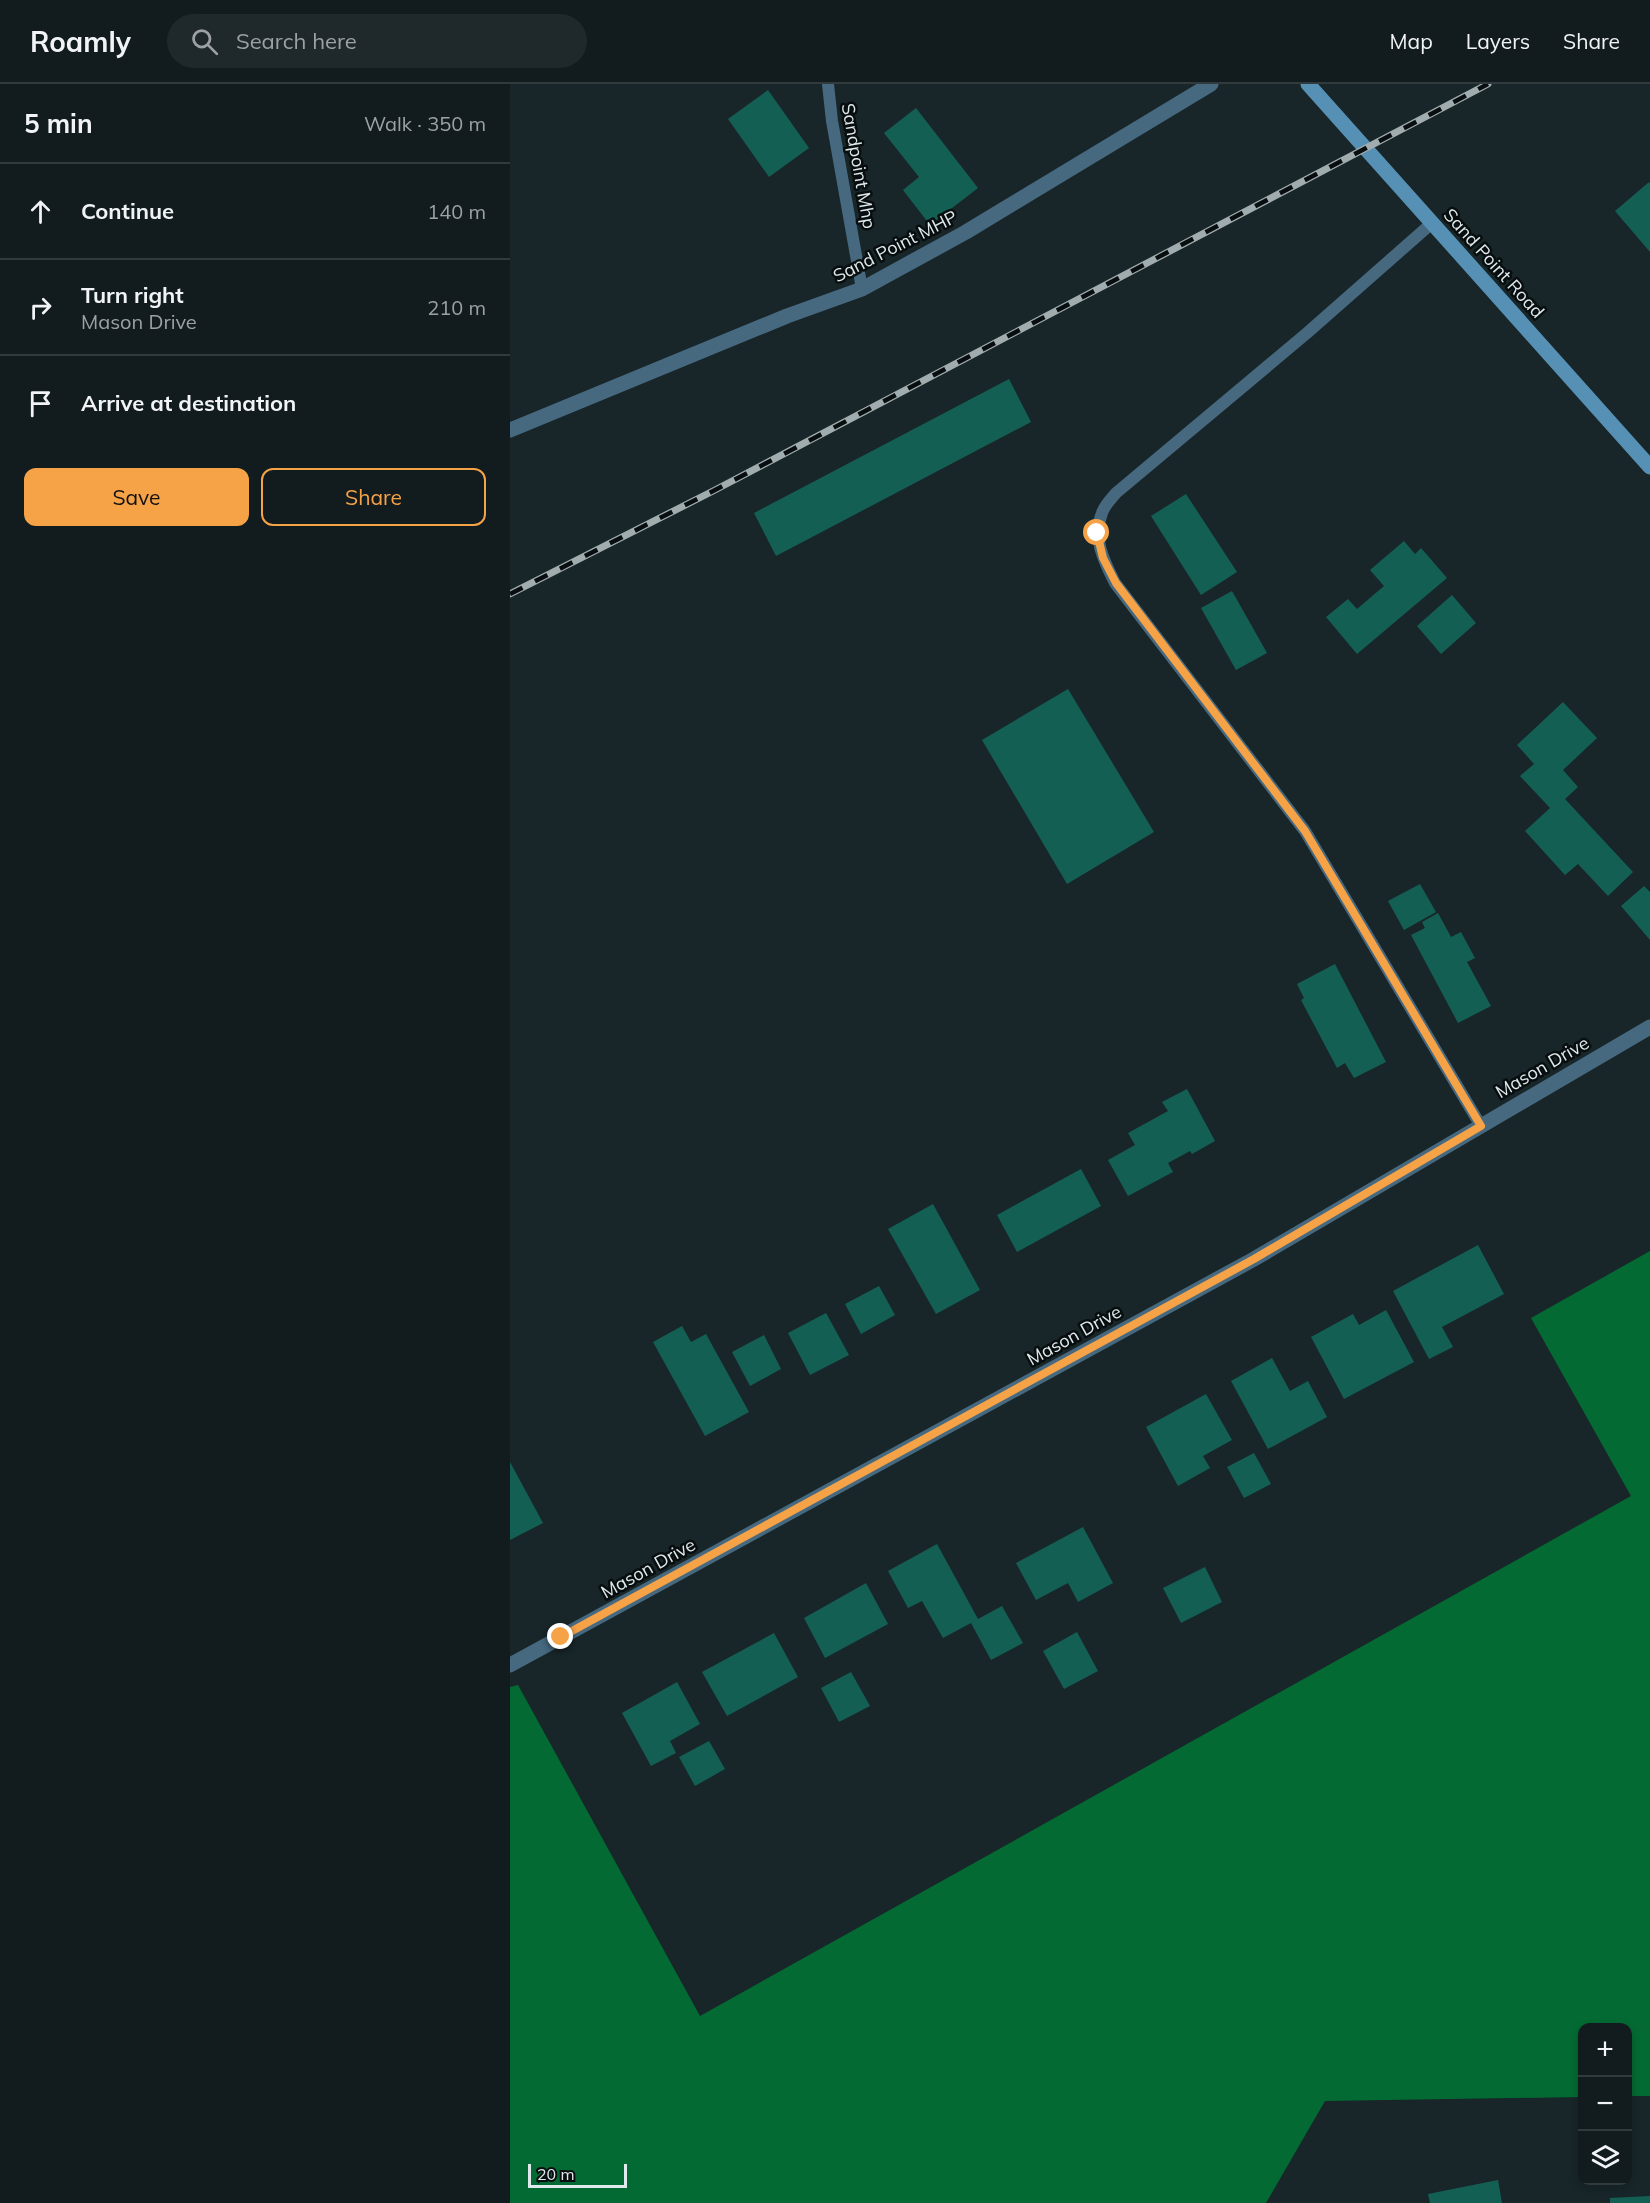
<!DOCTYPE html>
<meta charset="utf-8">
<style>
:root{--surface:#121c1f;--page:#1f292c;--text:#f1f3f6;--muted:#9ca1a4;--line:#313a3d;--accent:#f6a247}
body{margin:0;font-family:Mulish,sans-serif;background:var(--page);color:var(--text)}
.controls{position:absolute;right:18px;bottom:18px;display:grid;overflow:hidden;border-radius:12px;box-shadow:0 3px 9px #0003}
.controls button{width:54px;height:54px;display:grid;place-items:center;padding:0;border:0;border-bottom:2px solid var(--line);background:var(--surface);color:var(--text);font:30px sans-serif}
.scale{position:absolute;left:18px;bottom:15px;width:99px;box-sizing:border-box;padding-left:6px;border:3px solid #e0e9eb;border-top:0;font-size:16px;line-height:21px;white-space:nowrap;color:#e0e9eb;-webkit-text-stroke:4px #080e0f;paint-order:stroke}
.stop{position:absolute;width:18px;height:18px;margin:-14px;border:4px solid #f6a247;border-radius:50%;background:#fff}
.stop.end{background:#f6a247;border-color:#fff;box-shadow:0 2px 6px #0008}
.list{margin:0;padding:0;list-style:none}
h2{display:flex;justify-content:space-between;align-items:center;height:78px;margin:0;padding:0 24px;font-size:26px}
h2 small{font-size:20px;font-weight:400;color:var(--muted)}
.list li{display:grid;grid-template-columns:39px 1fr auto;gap:18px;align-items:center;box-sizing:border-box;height:96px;padding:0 24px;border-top:2px solid var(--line)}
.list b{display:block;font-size:22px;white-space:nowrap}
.list p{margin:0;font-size:20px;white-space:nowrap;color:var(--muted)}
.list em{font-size:20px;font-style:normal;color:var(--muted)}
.actions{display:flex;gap:12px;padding:18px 24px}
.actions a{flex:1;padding:14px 0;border:2px solid var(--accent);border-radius:12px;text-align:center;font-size:21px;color:var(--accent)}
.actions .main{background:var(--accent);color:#111}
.icon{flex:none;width:33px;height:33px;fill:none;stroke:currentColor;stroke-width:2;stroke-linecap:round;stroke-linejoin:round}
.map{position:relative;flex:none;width:1140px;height:2119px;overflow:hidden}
header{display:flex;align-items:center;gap:36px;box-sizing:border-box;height:84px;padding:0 30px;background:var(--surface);border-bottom:2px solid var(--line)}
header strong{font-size:28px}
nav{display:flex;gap:33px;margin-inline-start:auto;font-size:21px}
.search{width:420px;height:54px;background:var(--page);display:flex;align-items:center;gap:15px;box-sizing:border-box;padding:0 21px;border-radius:33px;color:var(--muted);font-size:22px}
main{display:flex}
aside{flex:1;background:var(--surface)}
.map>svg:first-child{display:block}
.forest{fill:#046a33}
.building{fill:#145f54}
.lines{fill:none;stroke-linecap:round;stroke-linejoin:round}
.lane{stroke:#466980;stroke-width:12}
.street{stroke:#466980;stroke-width:15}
.secondary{stroke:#5690b5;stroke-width:15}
.rail-casing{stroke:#a1acae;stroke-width:7}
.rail{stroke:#080e0f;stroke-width:4.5;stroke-dasharray:14;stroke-linecap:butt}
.route{stroke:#f6a247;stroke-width:8}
.labels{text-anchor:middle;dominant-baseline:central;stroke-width:5;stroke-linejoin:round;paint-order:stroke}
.street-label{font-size:18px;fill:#e0e9eb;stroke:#080e0f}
</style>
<header>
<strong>Roamly</strong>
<div class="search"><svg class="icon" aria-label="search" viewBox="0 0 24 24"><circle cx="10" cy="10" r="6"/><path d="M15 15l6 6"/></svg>Search here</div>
<nav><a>Map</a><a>Layers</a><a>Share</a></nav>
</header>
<main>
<aside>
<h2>5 min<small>Walk · 350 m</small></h2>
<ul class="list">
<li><svg class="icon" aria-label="ahead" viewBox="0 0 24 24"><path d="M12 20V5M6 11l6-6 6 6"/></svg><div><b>Continue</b></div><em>140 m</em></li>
<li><svg class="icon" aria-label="right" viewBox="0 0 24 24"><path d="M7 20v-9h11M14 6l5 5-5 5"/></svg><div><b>Turn right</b><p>Mason Drive</p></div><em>210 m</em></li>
<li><svg class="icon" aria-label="arrive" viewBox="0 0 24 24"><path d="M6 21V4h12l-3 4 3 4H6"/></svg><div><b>Arrive at destination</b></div></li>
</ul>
<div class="actions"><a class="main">Save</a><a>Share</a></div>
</aside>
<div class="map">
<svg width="1140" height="2119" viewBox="0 0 1140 2119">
<rect width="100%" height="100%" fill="#182629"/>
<path class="forest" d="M 1140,1167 L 1140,2012 L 1118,2012 L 1118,1944 L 1072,1944 L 1072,2013 L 815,2017 L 756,2119 L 0,2119 L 0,1603 L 8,1601 L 190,1932 L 1121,1412 L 1021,1234 Z"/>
<g class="building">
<path d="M 258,6 L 299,64 L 259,93 L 218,35 Z"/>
<path d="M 406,24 L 468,104 L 420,141 L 393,106 L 409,93 L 374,49 Z"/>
<path d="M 1139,98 L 1140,100 L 1140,168 L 1105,127 Z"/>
<path d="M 499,295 L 521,338 L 266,472 L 244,429 Z"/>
<path d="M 676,410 L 727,488 L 691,511 L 641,432 Z"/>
<path d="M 894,457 L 905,470 L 911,464 L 937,494 L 847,570 L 816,533 L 838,515 L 847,525 L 874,502 L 860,486 Z"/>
<path d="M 722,507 L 757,569 L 726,586 L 691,524 Z"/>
<path d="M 942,511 L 966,539 L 931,570 L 907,542 Z"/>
<path d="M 558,605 L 644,748 L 557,800 L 472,656 Z"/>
<path d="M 1053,618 L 1087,654 L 1053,686 L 1068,703 L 1055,715 L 1123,788 L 1098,812 L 1068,780 L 1055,791 L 1015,747 L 1040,724 L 1010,692 L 1024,680 L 1007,661 Z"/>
<path d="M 910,800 L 926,828 L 894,846 L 878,817 Z"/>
<path d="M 1134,802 L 1140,808 L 1140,856 L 1111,822 Z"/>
<path d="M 928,829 L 941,853 L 951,848 L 965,874 L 957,878 L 981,922 L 948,939 L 901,851 L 915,844 L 912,838 Z"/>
<path d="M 825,880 L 876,978 L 844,994 L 835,979 L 827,984 L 791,916 L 794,914 L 787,900 Z"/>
<path d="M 677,1005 L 705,1057 L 682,1070 L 680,1067 L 658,1079 L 663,1088 L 618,1112 L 598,1076 L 625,1061 L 618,1049 L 658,1027 L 652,1018 Z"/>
<path d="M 571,1085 L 591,1122 L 507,1168 L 487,1131 Z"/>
<path d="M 423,1120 L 470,1206 L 426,1230 L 378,1145 Z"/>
<path d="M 968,1161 L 994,1210 L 932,1243 L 943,1263 L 919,1275 L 883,1207 Z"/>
<path d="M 369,1202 L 385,1231 L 351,1250 L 335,1220 Z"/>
<path d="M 876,1226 L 904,1278 L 834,1315 L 801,1253 L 843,1230 L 849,1241 Z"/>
<path d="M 316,1229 L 339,1271 L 300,1291 L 278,1249 Z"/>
<path d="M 172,1242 L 181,1258 L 196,1250 L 239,1328 L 195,1352 L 143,1258 Z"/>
<path d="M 254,1251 L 271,1285 L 240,1302 L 222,1268 Z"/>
<path d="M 762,1274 L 780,1307 L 798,1297 L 817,1333 L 758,1365 L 721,1297 Z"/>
<path d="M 696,1310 L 722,1356 L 693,1372 L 700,1384 L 668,1402 L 636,1343 Z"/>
<path d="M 744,1369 L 761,1400 L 734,1414 L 717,1383 Z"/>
<path d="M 0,1378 L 33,1439 L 0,1456 Z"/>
<path d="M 573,1443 L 603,1499 L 568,1518 L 558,1499 L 526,1516 L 506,1479 Z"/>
<path d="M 427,1460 L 468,1535 L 492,1522 L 513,1559 L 481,1576 L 461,1539 L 433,1554 L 412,1517 L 398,1524 L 378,1487 Z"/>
<path d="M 695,1483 L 712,1518 L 671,1539 L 653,1504 Z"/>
<path d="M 356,1499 L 378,1540 L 315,1574 L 294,1534 Z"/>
<path d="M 567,1548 L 588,1587 L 554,1605 L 533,1567 Z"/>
<path d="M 264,1549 L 288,1593 L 217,1632 L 192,1588 Z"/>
<path d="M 341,1588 L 360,1622 L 329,1638 L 311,1604 Z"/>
<path d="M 167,1598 L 190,1640 L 160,1657 L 166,1669 L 141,1682 L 112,1629 Z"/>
<path d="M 199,1657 L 215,1685 L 185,1702 L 169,1673 Z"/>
<path d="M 988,2096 L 992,2119 L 920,2119 L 918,2110 Z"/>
<path d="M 1140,2112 L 1140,2119 L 1100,2119 L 1100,2114 Z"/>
</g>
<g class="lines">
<g class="lane">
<path d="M 318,0 L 322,37 L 352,205"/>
<path d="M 922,139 L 797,249 L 606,409 C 601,415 594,422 592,429 C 582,454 594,477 605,499 L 795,747 L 971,1042"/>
</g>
<g class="street">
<path d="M 0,346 L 277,232 L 352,205 L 456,148 L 701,0"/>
<path d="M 0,1581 L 744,1175 L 1140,943"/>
</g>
<path class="secondary" d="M 798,0 L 1140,383"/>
<g class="rail-casing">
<path id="rail" d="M 0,510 L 205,406 L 978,0"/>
</g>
<use href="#rail" class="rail"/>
</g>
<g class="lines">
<path class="route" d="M 51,1553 L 744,1175 L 971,1042 L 795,747 L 606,499 L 593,474 L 587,449"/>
</g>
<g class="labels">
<g class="street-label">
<text transform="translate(349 82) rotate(80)">Sandpoint Mhp</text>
<text transform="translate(385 162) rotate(-27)">Sand Point MHP</text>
<text transform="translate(984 179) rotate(48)">Sand Point Road</text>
<text transform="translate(1032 983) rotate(-30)">Mason Drive</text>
<text transform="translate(564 1251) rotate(-29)">Mason Drive</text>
<text transform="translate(138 1484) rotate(-29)">Mason Drive</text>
</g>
</g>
</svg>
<div class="controls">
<button>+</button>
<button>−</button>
<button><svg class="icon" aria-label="layers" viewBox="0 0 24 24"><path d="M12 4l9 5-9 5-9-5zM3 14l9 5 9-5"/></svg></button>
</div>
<div class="scale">20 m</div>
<div class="stop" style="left:587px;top:449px"></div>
<div class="stop end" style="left:51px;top:1553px"></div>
</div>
</main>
